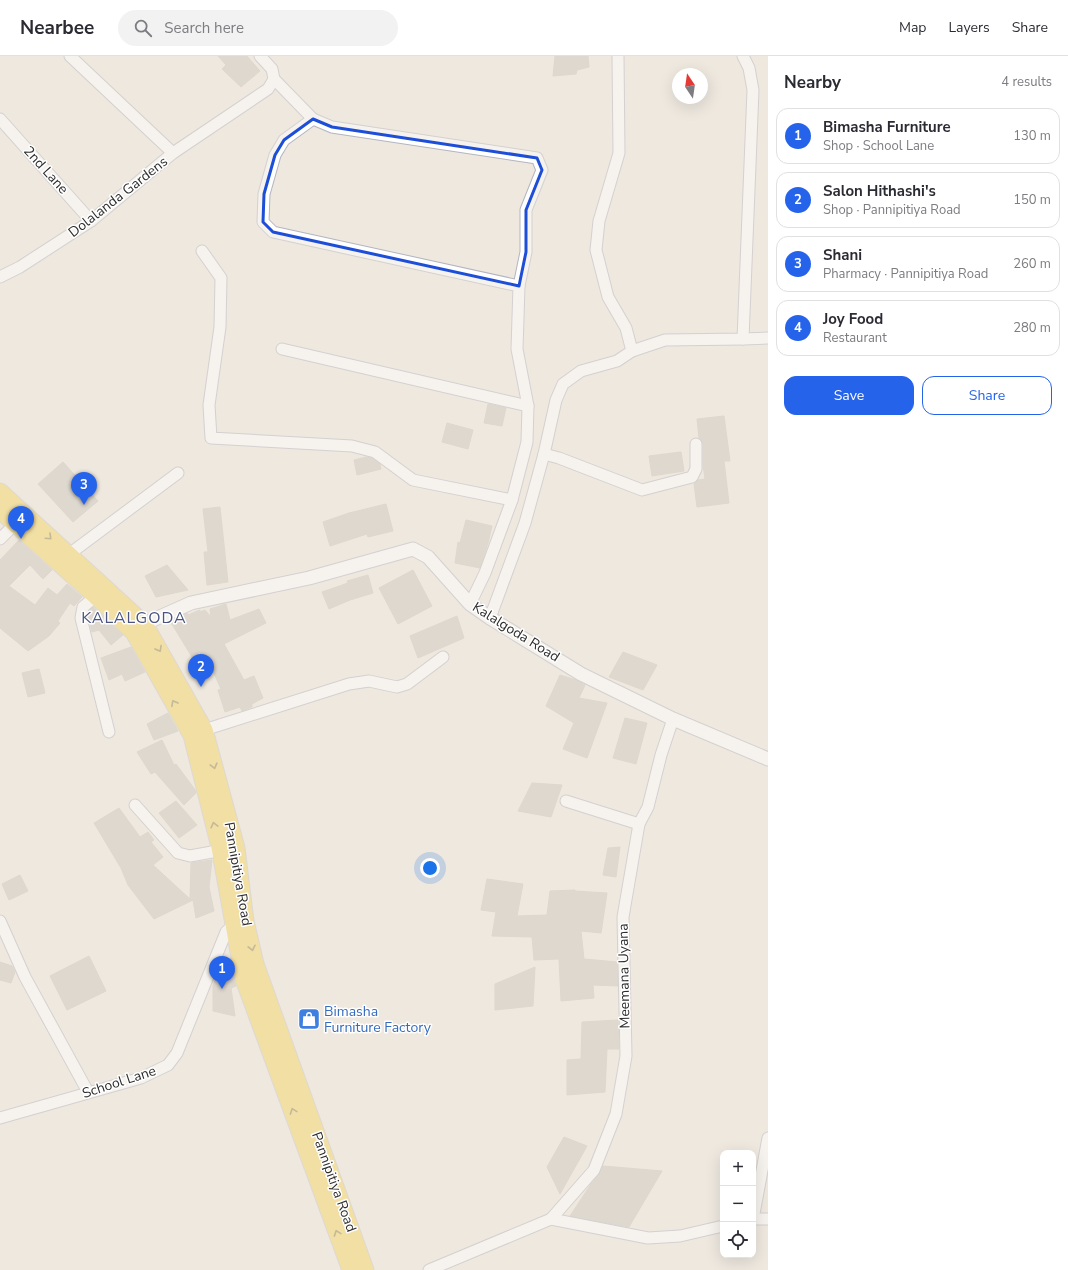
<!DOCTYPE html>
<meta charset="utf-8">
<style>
:root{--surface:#fff;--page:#f2f2f3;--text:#2b2b33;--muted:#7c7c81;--line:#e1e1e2;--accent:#2563eb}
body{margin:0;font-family:"Nunito Sans",sans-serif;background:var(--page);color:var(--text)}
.controls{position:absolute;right:12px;bottom:12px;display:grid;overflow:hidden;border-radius:8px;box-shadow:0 4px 16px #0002}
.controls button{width:36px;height:36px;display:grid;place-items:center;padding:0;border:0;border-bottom:1px solid var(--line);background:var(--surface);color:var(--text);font:20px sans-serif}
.compass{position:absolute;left:672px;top:12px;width:36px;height:36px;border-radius:50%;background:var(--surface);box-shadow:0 4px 16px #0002;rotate:347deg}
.you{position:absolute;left:430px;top:812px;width:14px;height:14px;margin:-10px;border:3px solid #fff;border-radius:50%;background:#1a73e8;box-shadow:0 0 0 6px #1a73e833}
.badge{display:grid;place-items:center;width:26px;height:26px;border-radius:50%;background:var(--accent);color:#fff;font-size:13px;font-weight:700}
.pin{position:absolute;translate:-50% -33px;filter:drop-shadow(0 1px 2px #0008)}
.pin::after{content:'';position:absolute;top:21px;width:14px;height:12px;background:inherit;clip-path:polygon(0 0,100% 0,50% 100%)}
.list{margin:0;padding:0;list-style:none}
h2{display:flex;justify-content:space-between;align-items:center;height:52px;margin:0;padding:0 16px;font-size:17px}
h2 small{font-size:13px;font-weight:400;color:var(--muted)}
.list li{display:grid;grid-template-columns:26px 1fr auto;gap:12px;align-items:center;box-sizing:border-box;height:56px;margin:0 8px 8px;padding:0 8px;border:1px solid var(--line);border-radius:12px}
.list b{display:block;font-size:15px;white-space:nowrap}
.list p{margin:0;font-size:13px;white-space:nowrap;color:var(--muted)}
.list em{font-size:13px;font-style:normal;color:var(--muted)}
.actions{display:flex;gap:8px;padding:12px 16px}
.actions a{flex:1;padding:9px 0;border:1px solid var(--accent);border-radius:12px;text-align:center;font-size:14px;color:var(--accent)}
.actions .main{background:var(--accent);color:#fff}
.icon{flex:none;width:22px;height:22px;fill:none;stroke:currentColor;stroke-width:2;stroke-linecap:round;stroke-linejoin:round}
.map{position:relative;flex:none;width:768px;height:1214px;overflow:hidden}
header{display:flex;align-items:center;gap:24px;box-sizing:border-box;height:56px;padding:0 20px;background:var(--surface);border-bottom:1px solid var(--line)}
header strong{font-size:19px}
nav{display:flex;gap:22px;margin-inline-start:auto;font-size:14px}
.search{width:280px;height:36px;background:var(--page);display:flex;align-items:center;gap:10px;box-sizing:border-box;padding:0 14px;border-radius:22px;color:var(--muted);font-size:15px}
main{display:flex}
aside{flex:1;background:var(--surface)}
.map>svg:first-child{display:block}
.building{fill:#cac6bd;stroke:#cac4b8}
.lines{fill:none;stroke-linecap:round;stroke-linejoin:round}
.minor-casing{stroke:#b3b5c0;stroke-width:13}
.tertiary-casing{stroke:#b3b5c0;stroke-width:15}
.primary-casing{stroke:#c8c8c8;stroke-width:19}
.minor{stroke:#fff;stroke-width:11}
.tertiary{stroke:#fff;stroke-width:13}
.primary{stroke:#f5d45e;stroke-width:17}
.oneway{stroke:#918046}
.marked{fill:none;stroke:#1d4ed8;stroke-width:3;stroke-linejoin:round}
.labels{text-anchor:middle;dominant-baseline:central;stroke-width:3;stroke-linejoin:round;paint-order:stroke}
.street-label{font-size:14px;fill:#2d2d2d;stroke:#fff}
.shop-label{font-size:14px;fill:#366cbe;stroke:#fff;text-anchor:start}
.quarter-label{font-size:16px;letter-spacing:1px;fill:#4b5480;stroke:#fff}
</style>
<header>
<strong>Nearbee</strong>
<div class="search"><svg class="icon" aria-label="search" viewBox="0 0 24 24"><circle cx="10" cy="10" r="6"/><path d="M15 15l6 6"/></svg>Search here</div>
<nav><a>Map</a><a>Layers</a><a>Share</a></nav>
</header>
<main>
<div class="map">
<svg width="768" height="1214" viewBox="0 0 768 1214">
<rect width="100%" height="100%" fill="#eee8df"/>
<g class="building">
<path d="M 218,0 L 247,0 L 260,15 L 241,31 L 222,13 L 226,9 Z"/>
<path d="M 555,0 L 588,0 L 589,11 L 577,14 L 576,18 L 553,20 Z"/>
<path d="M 488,348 L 506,352 L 502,370 L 484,367 Z"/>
<path d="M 724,360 L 730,405 L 724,405 L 729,447 L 697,451 L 694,428 L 698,424 L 705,423 L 703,409 L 703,388 L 699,382 L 697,363 Z"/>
<path d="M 447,367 L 473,374 L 468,393 L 442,386 Z"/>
<path d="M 681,396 L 684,415 L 652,420 L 649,400 Z"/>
<path d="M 366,401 L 372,402 L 380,408 L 381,413 L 357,419 L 354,404 Z"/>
<path d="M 63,406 L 98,445 L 73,466 L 38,428 Z"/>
<path d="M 386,448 L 393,475 L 368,481 L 367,478 L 330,490 L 323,466 L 349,457 Z"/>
<path d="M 220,451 L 228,526 L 207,529 L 204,496 L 208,496 L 203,453 Z"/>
<path d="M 466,464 L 492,470 L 488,487 L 480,512 L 455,507 L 458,486 L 460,487 Z"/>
<path d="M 19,484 L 52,514 L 43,523 L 30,509 L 9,530 L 35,549 L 48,532 L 57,539 L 67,528 L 82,541 L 74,550 L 70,547 L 58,565 L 60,567 L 49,580 L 28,595 L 0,572 L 0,504 Z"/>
<path d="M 167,509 L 188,534 L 156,541 L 145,520 Z"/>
<path d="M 413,514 L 432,550 L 398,568 L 379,532 Z"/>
<path d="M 368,519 L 373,537 L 350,544 L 329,553 L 322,536 L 348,527 L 347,525 Z"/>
<path d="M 226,548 L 230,564 L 259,553 L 266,567 L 224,588 L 244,624 L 254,620 L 263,642 L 252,648 L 252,651 L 242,655 L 240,651 L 225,656 L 218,634 L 221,633 L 212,613 L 207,614 L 200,596 L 192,601 L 170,565 L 187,557 L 188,559 L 200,554 L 200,556 L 205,554 L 211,561 L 210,553 Z"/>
<path d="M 93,551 L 123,579 L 111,589 L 99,574 L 92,576 L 88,562 L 89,555 Z"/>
<path d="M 457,560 L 464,582 L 418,602 L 410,580 Z"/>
<path d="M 131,591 L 145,616 L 125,625 L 122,618 L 109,624 L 101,602 Z"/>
<path d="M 623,596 L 657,609 L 643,634 L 609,621 Z"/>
<path d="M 39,613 L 45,637 L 28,641 L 22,617 Z"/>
<path d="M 560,619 L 576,624 L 585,629 L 579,642 L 607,647 L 587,702 L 563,693 L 574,667 L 546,650 Z"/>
<path d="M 168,657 L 178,675 L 154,684 L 147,668 Z"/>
<path d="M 625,662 L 647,667 L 636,708 L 613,702 Z"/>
<path d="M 162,684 L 174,709 L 176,708 L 196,735 L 196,737 L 184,749 L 155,716 L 151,718 L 137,696 Z"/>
<path d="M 532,727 L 562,729 L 551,761 L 518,755 Z"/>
<path d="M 176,745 L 197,769 L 179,782 L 159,757 Z"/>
<path d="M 119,752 L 140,781 L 148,776 L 154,784 L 151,786 L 163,801 L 153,809 L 190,843 L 191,807 L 212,804 L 209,831 L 214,855 L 196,862 L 193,844 L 154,863 L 128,829 L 121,812 L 94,767 Z"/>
<path d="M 620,791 L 616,821 L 603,819 L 608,792 Z"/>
<path d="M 20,819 L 28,835 L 9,844 L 2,828 Z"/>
<path d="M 487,823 L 523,828 L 517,860 L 547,859 L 550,835 L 575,834 L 575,835 L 607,837 L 601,877 L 581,875 L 584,903 L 617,906 L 618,930 L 593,929 L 594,942 L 561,945 L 559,903 L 534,904 L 532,881 L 492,880 L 496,856 L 481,854 Z"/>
<path d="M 89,900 L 106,935 L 67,954 L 50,920 Z"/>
<path d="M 0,906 L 12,910 L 15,916 L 11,927 L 0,924 Z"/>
<path d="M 224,908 L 231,908 L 236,930 L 231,932 L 235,960 L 213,955 L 213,930 L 218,916 Z"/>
<path d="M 535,911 L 533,950 L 495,954 L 495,928 Z"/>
<path d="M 618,964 L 619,993 L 607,993 L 605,1036 L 567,1039 L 567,1004 L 581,1003 L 582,966 Z"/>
<path d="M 564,1081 L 587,1090 L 560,1138 L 547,1111 Z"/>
<path d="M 603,1110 L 662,1115 L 629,1171 L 570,1160 L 591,1128 L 599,1118 Z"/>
</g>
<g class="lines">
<g class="minor-casing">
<g id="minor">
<path d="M 70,0 L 173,97"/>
<path d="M 743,0 L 749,12 L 753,34 L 743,283"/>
<path d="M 274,23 L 313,63 L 332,71 L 537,102 L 542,114 L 526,154 L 526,196 L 519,230 L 517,293 L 528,350 L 527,386 L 512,444 L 485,517 L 470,548"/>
<path d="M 0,63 L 91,165"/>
<path d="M 313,63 L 284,84 L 275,99 L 264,138 L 263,166 L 273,176 L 519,230"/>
<path d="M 202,195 L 221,222 L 220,271 L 209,349 L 211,382 L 352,390 L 375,396 L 413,424 L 512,444"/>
<path d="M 0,221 L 20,211 L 91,165 L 173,97 L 268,33 L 274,23 L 272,13 L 260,0"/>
<path d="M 282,293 L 528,350"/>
<path d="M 632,295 L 665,284 L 743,283 L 768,282"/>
<path d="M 544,398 L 559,402 L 642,434 L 692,421 L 696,413 L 696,388"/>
<path d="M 0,483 L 19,464"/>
<path d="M 68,499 L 178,417"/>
<path d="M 96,540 L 83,551 L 81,562 L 109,676"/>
<path d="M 490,562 L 525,467 L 544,398 L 556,344 L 563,328 L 581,315 L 617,305 L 632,295 L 626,272 L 608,241 L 596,194 L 599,165 L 619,97 L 618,0"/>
<path d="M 204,674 L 349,628 L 369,625 L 397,631 L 407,628 L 443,601"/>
<path d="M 566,745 L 639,768"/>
<path d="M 135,749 L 178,797 L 190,800 L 212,796 L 220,791"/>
<path d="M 0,865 L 25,921 L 88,1036"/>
<path d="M 0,1062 L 141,1022 L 168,1009 L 177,997 L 226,876 L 234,868 L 239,867"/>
<path d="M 551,1163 L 594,1114 L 616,1058 L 626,1000 L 623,861 L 639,768 L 648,751 L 661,699 L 673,663"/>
<path d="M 753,1163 L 768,1082"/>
<path d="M 753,1163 L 768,1163"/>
<path d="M 429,1214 L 551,1163 L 648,1182 L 680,1180 L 723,1170"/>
</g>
</g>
<g class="tertiary-casing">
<path id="tertiary" d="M 137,574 L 144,568 L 191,547 L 309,522 L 413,493 L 428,501 L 470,548 L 490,562 L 581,618 L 673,663 L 768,703"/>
</g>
<g class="primary-casing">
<g id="primary">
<path d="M 0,436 L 144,568 L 204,674 L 236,792 L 245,865 L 255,908 L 365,1214"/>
<path d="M 0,454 L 96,540 L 134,576 L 192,679 L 220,791 L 244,923 L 351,1214"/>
</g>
</g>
<use href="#minor" class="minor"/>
<use href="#tertiary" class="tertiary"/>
<use href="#primary" class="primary"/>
</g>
<defs><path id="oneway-chevron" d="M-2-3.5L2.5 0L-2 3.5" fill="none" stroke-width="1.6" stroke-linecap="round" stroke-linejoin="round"/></defs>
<g class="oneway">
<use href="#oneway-chevron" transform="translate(49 481) rotate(43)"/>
<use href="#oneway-chevron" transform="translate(159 593) rotate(61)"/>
<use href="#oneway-chevron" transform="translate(174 647) rotate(-119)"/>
<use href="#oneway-chevron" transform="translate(214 710) rotate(75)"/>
<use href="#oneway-chevron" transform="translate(214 769) rotate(-104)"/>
<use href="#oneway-chevron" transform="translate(252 892) rotate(77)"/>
<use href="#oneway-chevron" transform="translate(293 1055) rotate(-110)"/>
<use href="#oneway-chevron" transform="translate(337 1177) rotate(-110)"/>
</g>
<path d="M0 0H768V1214H0ZM 313,63 L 332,71 L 537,102 L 542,114 L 526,154 L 526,196 L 519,230 L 273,176 L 263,166 L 264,138 L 275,99 L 284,84 Z" fill="#eee8df" fill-opacity=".55" fill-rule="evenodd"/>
<path class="marked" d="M 313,63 L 332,71 L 537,102 L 542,114 L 526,154 L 526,196 L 519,230 L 273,176 L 263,166 L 264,138 L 275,99 L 284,84 Z"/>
<defs>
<g id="shop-square" transform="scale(1.15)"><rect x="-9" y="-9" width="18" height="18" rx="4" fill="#3f7fe0" stroke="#fff"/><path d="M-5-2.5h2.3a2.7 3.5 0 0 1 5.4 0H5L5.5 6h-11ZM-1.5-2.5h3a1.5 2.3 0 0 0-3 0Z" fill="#fff"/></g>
</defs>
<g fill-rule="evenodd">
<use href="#shop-square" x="309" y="963"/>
</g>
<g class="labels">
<g class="street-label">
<text transform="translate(46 114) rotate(48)">2nd Lane</text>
<text transform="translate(118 141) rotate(-38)">Dolalanda Gardens</text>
<text transform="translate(516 576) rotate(32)">Kalalgoda Road</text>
<text transform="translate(238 818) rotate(80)">Pannipitiya Road</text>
<text transform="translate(624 920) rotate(-91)">Meemana Uyana</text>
<text transform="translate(119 1026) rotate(-18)">School Lane</text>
<text transform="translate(334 1126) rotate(70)">Pannipitiya Road</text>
</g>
<g class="shop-label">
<text x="324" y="955">Bimasha<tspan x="324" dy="16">Furniture Factory</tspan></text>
</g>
<g class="quarter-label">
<text x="134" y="562">KALALGODA</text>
</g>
</g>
</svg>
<div class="controls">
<button>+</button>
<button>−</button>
<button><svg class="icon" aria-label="locate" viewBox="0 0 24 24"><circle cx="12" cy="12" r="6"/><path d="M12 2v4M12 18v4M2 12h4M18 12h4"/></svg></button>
</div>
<svg class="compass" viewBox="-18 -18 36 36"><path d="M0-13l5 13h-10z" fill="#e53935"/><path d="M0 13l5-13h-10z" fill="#7c7c81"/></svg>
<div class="you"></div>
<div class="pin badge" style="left:222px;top:933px">1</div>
<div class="pin badge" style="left:201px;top:631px">2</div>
<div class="pin badge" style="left:84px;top:449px">3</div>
<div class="pin badge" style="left:21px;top:483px">4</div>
</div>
<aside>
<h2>Nearby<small>4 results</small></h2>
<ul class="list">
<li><span class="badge">1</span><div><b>Bimasha Furniture</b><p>Shop · School Lane</p></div><em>130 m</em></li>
<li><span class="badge">2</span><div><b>Salon Hithashi's</b><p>Shop · Pannipitiya Road</p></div><em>150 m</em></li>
<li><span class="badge">3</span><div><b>Shani</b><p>Pharmacy · Pannipitiya Road</p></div><em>260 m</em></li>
<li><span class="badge">4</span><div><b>Joy Food</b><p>Restaurant</p></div><em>280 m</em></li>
</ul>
<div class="actions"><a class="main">Save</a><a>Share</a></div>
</aside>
</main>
